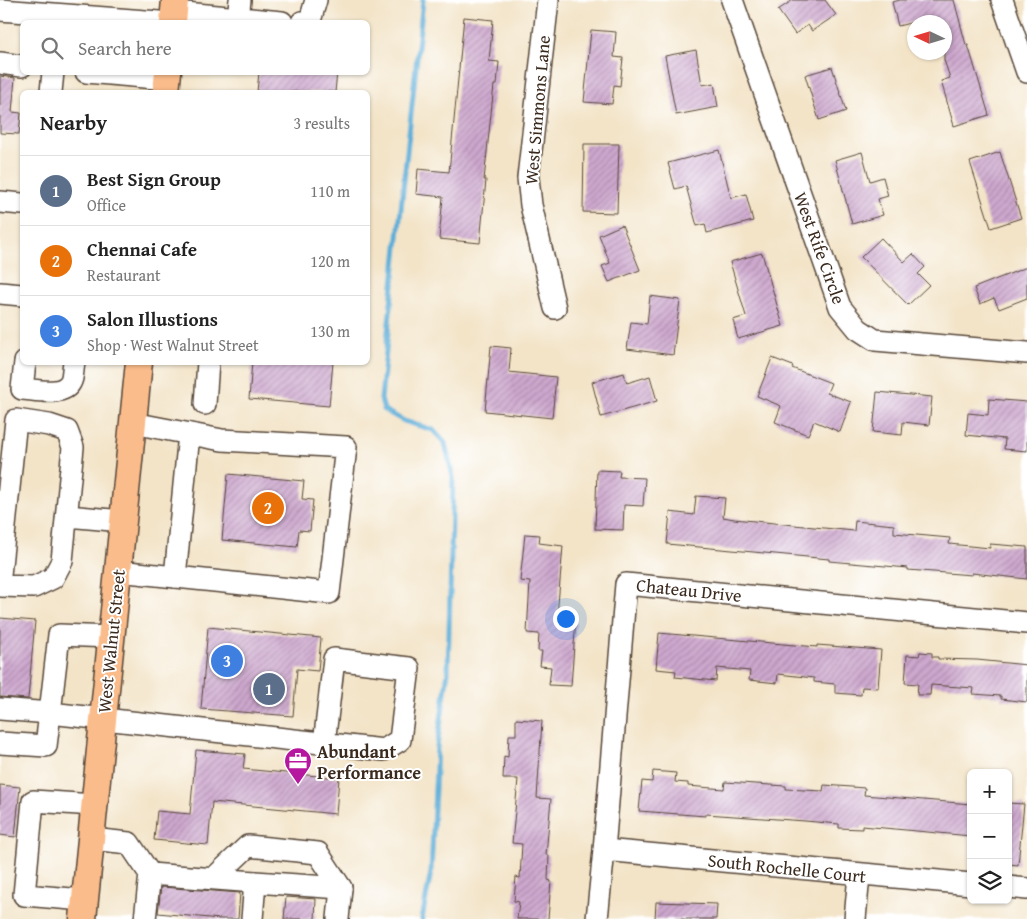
<!DOCTYPE html>
<meta charset="utf-8">
<style>
:root{--surface:#fff;--page:#f6f6f6;--text:#222;--muted:#767676;--line:#e0e0e0;--accent:#b5179e}
body{margin:0;font-family:"Gentium Book Plus",serif;background:var(--page);color:var(--text)}
.controls{position:absolute;right:15px;bottom:15px;display:grid;overflow:hidden;border-radius:8px;box-shadow:0 1px 4px #0004}
.controls button{width:45px;height:45px;display:grid;place-items:center;padding:0;border:0;border-bottom:1px solid var(--line);background:var(--surface);color:var(--text);font:25px sans-serif}
.compass{position:absolute;left:907px;top:15px;width:45px;height:45px;border-radius:50%;background:var(--surface);box-shadow:0 1px 4px #0004;rotate:274deg}
.you{position:absolute;left:565px;top:618px;width:18px;height:18px;margin:-12px;border:4px solid #fff;border-radius:50%;background:#1a73e8;box-shadow:0 0 0 8px #1a73e833}
.badge{display:grid;place-items:center;width:32px;height:32px;border-radius:50%;background:var(--accent);color:#fff;font-size:16px;font-weight:700}
.pin{position:absolute;translate:-50% -50%;border:2px solid #fff;box-shadow:0 1px 5px #0006}
.list{margin:0;padding:0;list-style:none}
h2{display:flex;justify-content:space-between;align-items:center;height:65px;margin:0;padding:0 20px;font-size:21px}
h2 small{font-size:16px;font-weight:400;color:var(--muted)}
.list li{display:grid;grid-template-columns:32px 1fr auto;gap:15px;align-items:center;box-sizing:border-box;height:70px;padding:0 20px;border-top:1px solid var(--line)}
.list b{display:block;font-size:19px;white-space:nowrap}
.list p{margin:0;font-size:16px;white-space:nowrap;color:var(--muted)}
.list em{font-size:16px;font-style:normal;color:var(--muted)}
.icon{flex:none;width:28px;height:28px;fill:none;stroke:currentColor;stroke-width:2;stroke-linecap:round;stroke-linejoin:round}
.map{position:relative;flex:none;width:1027px;height:919px;overflow:hidden}
.search{position:absolute;background:var(--surface);box-shadow:0 1px 4px #0004;left:20px;top:20px;width:350px;height:55px;display:flex;align-items:center;gap:12px;box-sizing:border-box;padding:0 18px;border-radius:8px;color:var(--muted);font-size:19px}
.panel{position:absolute;background:var(--surface);box-shadow:0 1px 4px #0004;left:20px;top:90px;width:350px;height:275px;border-radius:8px}
.map>svg:first-child{display:block}
.lines{fill:none;stroke-linecap:round;stroke-linejoin:round}
.stream{stroke:#5daed8;stroke-width:5}
.building{fill:url(#building-hatch)}
.minor-casing{stroke:#574638;stroke-width:24}
.major-casing{stroke:#574638;stroke-width:29}
.minor{stroke:#fff;stroke-width:21}
.major{stroke:#fabc8b;stroke-width:26}
.labels{text-anchor:middle;dominant-baseline:central;stroke-width:4;stroke-linejoin:round;paint-order:stroke}
.street-label{font-size:18px;fill:#3b2a1e;stroke:#fff}
.poi-label{font-size:18px;font-weight:bold;fill:#3b2a1e;stroke:#fff;text-anchor:start}
</style>
<div class="map">
<svg width="1027" height="919" viewBox="0 0 1027 919">
<defs>
<pattern id="building-hatch" width="6" height="6" patternUnits="userSpaceOnUse" patternTransform="scale(1.25)"><rect width="6" height="6" fill="#cea8cf"/><path d="M-1 1l2-2M0 6l6-6M5 7l2-2" fill="none" stroke="#a889a7"/></pattern>
</defs>
<rect width="100%" height="100%" fill="#fff"/>
<filter id="ink" filterUnits="userSpaceOnUse"><feTurbulence type="fractalNoise" baseFrequency=".02" numOctaves="2"/><feDisplacementMap in="SourceGraphic" scale="10" xChannelSelector="R" yChannelSelector="G"/><feConvolveMatrix kernelMatrix="1 2 1 2 8 2 1 2 1" color-interpolation-filters="sRGB"/></filter>
<filter id="wash" filterUnits="userSpaceOnUse"><feTurbulence type="fractalNoise" baseFrequency=".0096" numOctaves="4" result="noise"/><feDisplacementMap in="SourceGraphic" scale="20" xChannelSelector="R" yChannelSelector="G"/><feGaussianBlur stdDeviation="1.12" result="paint"/><feColorMatrix in="noise" values="0 0 0 0 0 0 0 0 0 0 0 0 0 0 0 0 0 1.4 0 .05"/><feComposite in="paint" operator="in"/></filter>
<g filter="url(#wash)">
<rect width="100%" height="100%" fill="#f3e4c8"/>
<g class="lines">
<path class="stream" d="M 422,919 L 431,872 L 437,747 L 448,672 L 453,477 L 445,443 L 433,430 L 404,421 L 384,410 L 381,399 L 423,0"/>
</g>
<g id="blocks">
<g class="building">
<path d="M 793,0 L 825,0 L 836,15 L 812,31 L 808,25 L 795,34 L 778,10 Z"/>
<path d="M 900,0 L 954,0 L 966,45 L 968,45 L 989,115 L 954,126 L 941,81 L 950,78 L 944,60 L 944,22 L 914,22 L 898,26 L 892,2 Z"/>
<path d="M 464,17 L 493,20 L 489,61 L 499,62 L 497,85 L 494,85 L 484,180 L 486,180 L 480,243 L 439,239 L 443,197 L 416,194 L 418,169 L 449,172 Z"/>
<path d="M 591,30 L 616,32 L 614,57 L 623,58 L 620,86 L 614,85 L 612,104 L 584,102 Z"/>
<path d="M 696,50 L 702,85 L 714,83 L 718,107 L 676,115 L 665,56 Z"/>
<path d="M 832,67 L 846,111 L 819,120 L 805,75 Z"/>
<path d="M 259,72 L 337,72 L 335,92 L 257,92 Z"/>
<path d="M 0,76 L 15,78 L 12,112 L 21,113 L 19,134 L 0,133 Z"/>
<path d="M 584,144 L 619,144 L 617,213 L 583,212 Z"/>
<path d="M 719,150 L 731,198 L 746,194 L 753,221 L 707,233 L 705,224 L 697,226 L 686,186 L 675,189 L 668,163 Z"/>
<path d="M 862,152 L 870,181 L 883,177 L 888,196 L 878,199 L 883,215 L 852,224 L 835,160 Z"/>
<path d="M 1000,152 L 1021,218 L 991,228 L 970,162 Z"/>
<path d="M 622,225 L 640,270 L 609,282 L 602,266 L 610,263 L 599,235 Z"/>
<path d="M 881,238 L 904,262 L 913,254 L 925,267 L 918,274 L 929,285 L 908,305 L 861,257 Z"/>
<path d="M 762,253 L 783,326 L 738,339 L 733,320 L 746,316 L 730,262 Z"/>
<path d="M 1027,267 L 1027,298 L 999,309 L 994,298 L 980,304 L 974,288 Z"/>
<path d="M 650,296 L 680,300 L 673,355 L 627,349 L 631,322 L 647,324 Z"/>
<path d="M 491,346 L 511,348 L 509,372 L 556,377 L 552,418 L 485,411 Z"/>
<path d="M 772,358 L 793,366 L 792,368 L 831,383 L 827,393 L 851,402 L 840,432 L 814,421 L 808,435 L 775,422 L 781,406 L 757,396 Z"/>
<path d="M 252,362 L 333,362 L 329,406 L 249,399 Z"/>
<path d="M 624,373 L 627,383 L 650,376 L 657,401 L 601,417 L 592,382 Z"/>
<path d="M 877,392 L 932,397 L 929,425 L 903,422 L 902,435 L 873,432 Z"/>
<path d="M 989,399 L 1027,402 L 1027,451 L 1004,449 L 1005,439 L 966,435 L 968,413 L 988,415 Z"/>
<path d="M 597,470 L 620,471 L 619,477 L 645,478 L 643,506 L 624,505 L 623,530 L 595,529 Z"/>
<path d="M 228,474 L 304,481 L 302,499 L 313,500 L 310,531 L 299,530 L 297,547 L 222,540 Z"/>
<path d="M 696,496 L 725,498 L 723,517 L 734,519 L 854,531 L 855,521 L 894,525 L 894,533 L 950,538 L 949,544 L 990,548 L 990,544 L 1027,547 L 1027,579 L 972,573 L 972,575 L 908,570 L 908,568 L 829,561 L 829,559 L 667,544 L 670,512 L 694,515 Z"/>
<path d="M 525,534 L 540,535 L 539,543 L 563,546 L 557,616 L 576,618 L 571,686 L 549,685 L 551,667 L 540,666 L 542,651 L 538,651 L 539,634 L 527,633 L 530,582 L 520,581 Z"/>
<path d="M 0,618 L 35,621 L 28,699 L 0,697 Z"/>
<path d="M 208,627 L 321,638 L 318,671 L 297,669 L 293,716 L 201,709 Z"/>
<path d="M 659,633 L 817,647 L 817,645 L 881,650 L 878,688 L 862,687 L 861,695 L 835,693 L 835,684 L 814,682 L 814,678 L 778,674 L 777,683 L 749,680 L 750,671 L 717,668 L 716,681 L 675,677 L 676,671 L 656,669 Z"/>
<path d="M 920,652 L 932,653 L 932,657 L 938,657 L 938,659 L 977,660 L 1027,665 L 1027,702 L 1001,699 L 1001,696 L 973,694 L 974,688 L 931,685 L 930,695 L 917,695 L 918,684 L 905,683 L 907,655 L 919,656 Z"/>
<path d="M 516,719 L 542,721 L 537,798 L 551,799 L 546,855 L 549,855 L 548,880 L 551,881 L 548,919 L 517,919 L 519,902 L 514,901 L 516,877 L 520,878 L 522,844 L 512,843 L 518,779 L 503,779 L 504,756 L 508,757 L 509,735 L 516,735 Z"/>
<path d="M 196,750 L 245,754 L 243,769 L 339,778 L 336,814 L 212,802 L 208,845 L 154,840 L 157,811 L 190,814 Z"/>
<path d="M 653,771 L 676,773 L 675,782 L 688,783 L 688,786 L 724,789 L 725,782 L 786,786 L 786,789 L 823,791 L 824,785 L 865,788 L 864,795 L 971,804 L 971,836 L 862,826 L 862,829 L 839,828 L 839,824 L 805,821 L 706,814 L 706,816 L 639,811 L 642,781 L 652,782 Z"/>
<path d="M 0,785 L 20,787 L 15,837 L 0,835 Z"/>
<path d="M 1008,803 L 1024,804 L 1018,865 L 1008,864 Z"/>
<path d="M 161,887 L 240,893 L 238,919 L 220,919 L 158,913 Z"/>
<path d="M 286,897 L 316,899 L 315,919 L 284,919 Z"/>
<path d="M 656,902 L 717,904 L 716,919 L 655,919 Z"/>
</g>
</g>
</g>
<g filter="url(#ink)">
<use href="#blocks" fill-opacity="0" stroke="#574638" stroke-width="1"/>
<g class="lines">
<g class="minor-casing">
<g id="minor">
<path d="M 548,0 L 528,178 L 531,205 L 555,308"/>
<path d="M 732,0 L 840,307 L 858,329 L 875,340 L 1027,353"/>
<path d="M 1002,0 L 1027,72"/>
<path d="M 0,10 L 159,22"/>
<path d="M 174,12 L 282,22"/>
<path d="M 238,18 L 240,0"/>
<path d="M 302,22 L 310,21 L 316,0"/>
<path d="M 0,63 L 22,66"/>
<path d="M 86,72 L 168,79"/>
<path d="M 51,92 L 53,72"/>
<path d="M 0,202 L 22,204"/>
<path d="M 0,293 L 22,295"/>
<path d="M 25,362 L 22,389 C 37,390 67,398 72,378 C 73,373 73,368 74,362"/>
<path d="M 205,404 L 208,362"/>
<path d="M 67,516 L 123,521"/>
<path d="M 118,571 L 329,593 L 346,447 L 222,440 L 133,423"/>
<path d="M 0,575 L 16,420 L 49,425 L 67,431 L 73,447 L 62,561 L 53,578 L 34,587 L 0,586"/>
<path d="M 175,577 L 189,434"/>
<path d="M 111,637 L 59,635 L 50,713 L 384,750 L 400,740 L 409,668 L 334,659 L 324,744"/>
<path d="M 0,709 L 50,713 L 46,746 L 0,743"/>
<path d="M 91,839 L 129,843 L 150,874"/>
<path d="M 604,850 L 971,884"/>
<path d="M 214,878 L 248,846 L 318,853 L 341,888"/>
<path d="M 1008,887 L 1027,889"/>
<path d="M 84,900 L 24,895 L 33,801 L 94,805"/>
<path d="M 145,919 L 150,874 L 255,882"/>
<path d="M 252,919 L 255,882 L 341,888 L 338,919"/>
<path d="M 597,919 L 604,850 L 626,584 L 1027,623"/>
<path d="M 855,919 L 859,875"/>
</g>
</g>
<g class="major-casing">
<g id="major">
<path d="M 173,22 L 175,0"/>
<path d="M 166,92 L 168,72"/>
<path d="M 83,919 L 139,362"/>
</g>
</g>
<use href="#minor" class="minor"/>
<use href="#major" class="major"/>
</g>
</g>
<defs>
<g id="office-pin" transform="scale(1.4375)"><path d="M0 17L-7.5 6A9.5 9.5 0 1 1 7.5 6Z" fill="#b5179e" stroke="#fff"/><path d="M-6-3h4V-5.5h4V-3h4V5H-6ZM-1-4.5V-3h2v-1.5ZM-6 0V1H6V0Z" fill="#fff"/></g>
</defs>
<g fill-rule="evenodd">
<use href="#office-pin" x="298" y="761"/>
</g>
<g class="labels">
<g class="street-label">
<text transform="translate(537 110) rotate(-85)">West Simmons Lane</text>
<text transform="translate(820 248) rotate(70)">West Rife Circle</text>
<text transform="translate(689 590) rotate(6)">Chateau Drive</text>
<text transform="translate(111 641) rotate(-84)">West Walnut Street</text>
<text transform="translate(787 868) rotate(6)">South Rochelle Court</text>
</g>
<g class="poi-label">
<text x="317" y="751">Abundant<tspan x="317" dy="21">Performance</tspan></text>
</g>
</g>
</svg>
<div class="controls">
<button>+</button>
<button>−</button>
<button><svg class="icon" aria-label="layers" viewBox="0 0 24 24"><path d="M12 4l9 5-9 5-9-5zM3 14l9 5 9-5"/></svg></button>
</div>
<svg class="compass" viewBox="-18 -18 36 36"><path d="M0-13l5 13h-10z" fill="#e53935"/><path d="M0 13l5-13h-10z" fill="#767676"/></svg>
<div class="you"></div>
<div class="pin badge" style="left:269px;top:689px;background:#5c6f8a">1</div>
<div class="pin badge" style="left:268px;top:508px;background:#e8710a">2</div>
<div class="pin badge" style="left:227px;top:661px;background:#3f7fe0">3</div>
<div class="search"><svg class="icon" aria-label="search" viewBox="0 0 24 24"><circle cx="10" cy="10" r="6"/><path d="M15 15l6 6"/></svg>Search here</div>
<section class="panel">
<h2>Nearby<small>3 results</small></h2>
<ul class="list">
<li><span class="badge" style="background:#5c6f8a">1</span><div><b>Best Sign Group</b><p>Office</p></div><em>110 m</em></li>
<li><span class="badge" style="background:#e8710a">2</span><div><b>Chennai Cafe</b><p>Restaurant</p></div><em>120 m</em></li>
<li><span class="badge" style="background:#3f7fe0">3</span><div><b>Salon Illustions</b><p>Shop · West Walnut Street</p></div><em>130 m</em></li>
</ul>
</section>
</div>
